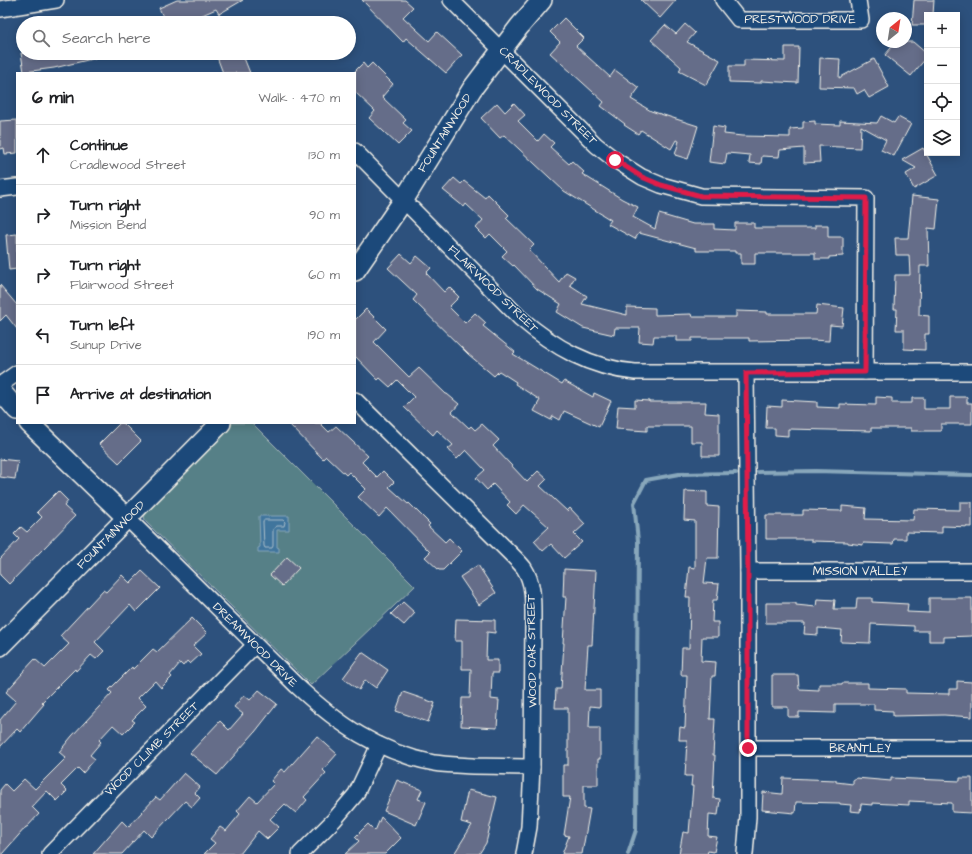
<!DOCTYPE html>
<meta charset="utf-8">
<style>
:root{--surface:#fff;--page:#f2f2f2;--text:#202124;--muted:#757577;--line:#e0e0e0}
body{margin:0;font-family:"Architects Daughter",sans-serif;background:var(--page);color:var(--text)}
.controls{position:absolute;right:12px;top:12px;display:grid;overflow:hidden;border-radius:0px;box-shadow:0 2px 10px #0003}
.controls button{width:36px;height:36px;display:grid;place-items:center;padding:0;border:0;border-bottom:1px solid var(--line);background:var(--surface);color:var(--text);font:20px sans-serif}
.compass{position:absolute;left:876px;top:12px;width:36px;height:36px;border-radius:50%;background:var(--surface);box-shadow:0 2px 10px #0003;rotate:30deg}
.stop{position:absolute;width:12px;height:12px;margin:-9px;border:3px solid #e11d48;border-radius:50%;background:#fff}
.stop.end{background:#e11d48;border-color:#fff;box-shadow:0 1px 4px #0008}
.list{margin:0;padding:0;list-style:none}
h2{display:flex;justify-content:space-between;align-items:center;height:52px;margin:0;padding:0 16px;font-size:17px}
h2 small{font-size:13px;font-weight:400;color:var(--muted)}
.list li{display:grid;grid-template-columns:26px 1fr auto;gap:12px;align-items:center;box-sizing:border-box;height:60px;padding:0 16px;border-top:1px solid var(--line)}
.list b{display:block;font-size:15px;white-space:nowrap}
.list p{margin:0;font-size:13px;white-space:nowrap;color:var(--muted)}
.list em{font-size:13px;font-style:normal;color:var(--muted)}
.icon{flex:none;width:22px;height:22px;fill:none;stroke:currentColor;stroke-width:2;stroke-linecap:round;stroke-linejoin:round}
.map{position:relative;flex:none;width:972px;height:854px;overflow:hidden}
.search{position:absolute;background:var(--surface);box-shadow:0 2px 10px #0003;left:16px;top:16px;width:340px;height:44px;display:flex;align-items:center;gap:10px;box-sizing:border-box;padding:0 14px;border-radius:22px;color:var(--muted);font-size:15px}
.panel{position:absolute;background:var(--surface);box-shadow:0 2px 10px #0003;left:16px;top:72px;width:340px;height:352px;border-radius:0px}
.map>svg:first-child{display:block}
.green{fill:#578087;stroke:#a6b8b8}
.water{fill:#40759d;stroke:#88a7bb}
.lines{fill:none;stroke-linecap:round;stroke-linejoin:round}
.shore{stroke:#acbfca;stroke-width:1}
.stream{stroke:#88a7bb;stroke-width:4}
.building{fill:#656d89;stroke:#f4f1e8}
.minor-casing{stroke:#f4f1e8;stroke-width:18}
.tertiary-casing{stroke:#f4f1e8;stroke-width:22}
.minor{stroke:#1f4a7a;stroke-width:15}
.tertiary{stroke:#1f4a7a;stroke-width:19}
.route{stroke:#e11d48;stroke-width:5}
.labels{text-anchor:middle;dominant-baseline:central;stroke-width:3;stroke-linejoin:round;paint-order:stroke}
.street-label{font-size:12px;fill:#f4f1e8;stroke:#1f4a7a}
</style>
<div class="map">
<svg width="972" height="854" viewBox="0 0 972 854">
<rect width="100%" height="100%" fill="#2d517d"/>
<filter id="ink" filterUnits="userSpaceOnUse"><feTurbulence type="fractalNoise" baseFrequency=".025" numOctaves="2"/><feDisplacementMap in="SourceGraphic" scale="8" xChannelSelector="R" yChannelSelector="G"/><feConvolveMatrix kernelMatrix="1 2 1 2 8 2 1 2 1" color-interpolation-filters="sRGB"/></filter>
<g filter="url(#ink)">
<path class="green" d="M 232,423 L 252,423 L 415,586 L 311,685 L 146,522 L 144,517 L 146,513 Z"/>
<path class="water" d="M 259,516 L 289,516 L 289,530 L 277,530 L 277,547 L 279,548 L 279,552 L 258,552 L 258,548 L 260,547 Z"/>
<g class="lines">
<path class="shore" d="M 265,520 L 283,520 L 285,522 L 284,526 L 277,526 L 273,529 L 273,546 L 272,548 L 265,548 L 264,546 L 263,522 Z"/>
<g class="stream">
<path d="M 758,472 L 815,471 L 972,475"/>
<path d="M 628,854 L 636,830 L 638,541 L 634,503 L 646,480 L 679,474 L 736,473"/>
</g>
</g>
<g class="building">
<path d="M 177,0 L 243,0 L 219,14 L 216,9 L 184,23 L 166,23 L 159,8 Z"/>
<path d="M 362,0 L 405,0 L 413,7 L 403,17 L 429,41 L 437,32 L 462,55 L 446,73 L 406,38 L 403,42 Z"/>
<path d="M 641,0 L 676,0 L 660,18 Z"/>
<path d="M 914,0 L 934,0 L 933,15 L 927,15 L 927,25 L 912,25 Z"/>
<path d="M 564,18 L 584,38 L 576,46 L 610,77 L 615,70 L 639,88 L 631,99 L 651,111 L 698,126 L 688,159 L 675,155 L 679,141 L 676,140 L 671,149 L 641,130 L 638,134 L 624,125 L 625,124 L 601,106 L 604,102 L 550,53 L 560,42 L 550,32 Z"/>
<path d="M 685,24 L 695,33 L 687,42 L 720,60 L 706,85 L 679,71 L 681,67 L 651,40 L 665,25 L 676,34 Z"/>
<path d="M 896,42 L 913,42 L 927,54 L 927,57 L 911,76 L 885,55 Z"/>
<path d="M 785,47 L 799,47 L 798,83 L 761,81 L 761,83 L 729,82 L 729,66 L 744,66 L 744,60 L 785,61 Z"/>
<path d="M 21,53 L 96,53 L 96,58 L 54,68 L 24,72 Z"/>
<path d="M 228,53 L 242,53 L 250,73 L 223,73 L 217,57 Z"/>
<path d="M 820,58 L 840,59 L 839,78 L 874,59 L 889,87 L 869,98 L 864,90 L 857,94 L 854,88 L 819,87 Z"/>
<path d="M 363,63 L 367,68 L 372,63 L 393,84 L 382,97 L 406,120 L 403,123 L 412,131 L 398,145 L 369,118 L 375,111 L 355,92 L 355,71 Z"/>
<path d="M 497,103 L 505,112 L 514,103 L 525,115 L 518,121 L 538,141 L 544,134 L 554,143 L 550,147 L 569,164 L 572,161 L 584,172 L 582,174 L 622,199 L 638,207 L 633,217 L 655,229 L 659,214 L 693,224 L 714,224 L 714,229 L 735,230 L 735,223 L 754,223 L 754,228 L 815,228 L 815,225 L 828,225 L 828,237 L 843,237 L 843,256 L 829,257 L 829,259 L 815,259 L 815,253 L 755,253 L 755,264 L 741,264 L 741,253 L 735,253 L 735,251 L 696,251 L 696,248 L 639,233 L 635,239 L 608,224 L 611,220 L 564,191 L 504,135 L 500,138 L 481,118 Z"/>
<path d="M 881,116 L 894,123 L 898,117 L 911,124 L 894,156 L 881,150 L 886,140 L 861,126 L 860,148 L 819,146 L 820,162 L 804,163 L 804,148 L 780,150 L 779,157 L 762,156 L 761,164 L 749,163 L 750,155 L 727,153 L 725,164 L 709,162 L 713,126 L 725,128 L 724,134 L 742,136 L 790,137 L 790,129 L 803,128 L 803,122 L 815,121 L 815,124 L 840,125 L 840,121 L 877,123 Z"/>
<path d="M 17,120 L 17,153 L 5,154 L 4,148 L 0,149 L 0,121 Z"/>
<path d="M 923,148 L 938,175 L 914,189 L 906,174 L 916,168 L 902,160 Z"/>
<path d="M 454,178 L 461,184 L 464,181 L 485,198 L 488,194 L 509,215 L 506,218 L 534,245 L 529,250 L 559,282 L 566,272 L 575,277 L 570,285 L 587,296 L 582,304 L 627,315 L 627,307 L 655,308 L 655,315 L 691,314 L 692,317 L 736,317 L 736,311 L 767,312 L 767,314 L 816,314 L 817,305 L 844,308 L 842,326 L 830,325 L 829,341 L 812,340 L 749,341 L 749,338 L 692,338 L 692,341 L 676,341 L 676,336 L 654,336 L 653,343 L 639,342 L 640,328 L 615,328 L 614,335 L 583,328 L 557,312 L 561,304 L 537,289 L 514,265 L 513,266 L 502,256 L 507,251 L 490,234 L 486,238 L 476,228 L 483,220 L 466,204 L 464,207 L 443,190 Z"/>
<path d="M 912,196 L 939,199 L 936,229 L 928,228 L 929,266 L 920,266 L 919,315 L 929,316 L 929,334 L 925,334 L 925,350 L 904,349 L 904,330 L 896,330 L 897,309 L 894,309 L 895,275 L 910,275 L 909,255 L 896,255 L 895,238 L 908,238 Z"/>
<path d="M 17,234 L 17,269 L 9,270 L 6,235 Z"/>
<path d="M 401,254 L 411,263 L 417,256 L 431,268 L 426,273 L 444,292 L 449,287 L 459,297 L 449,307 L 465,323 L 475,313 L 486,323 L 483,326 L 515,352 L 513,354 L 562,384 L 564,381 L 593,397 L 594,393 L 611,401 L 599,427 L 564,411 L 560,420 L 553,416 L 551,420 L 534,411 L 540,400 L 515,384 L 516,382 L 499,371 L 494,376 L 468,354 L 413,300 L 417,295 L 388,268 Z"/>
<path d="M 0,285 L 17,305 L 17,329 L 6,315 L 0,321 Z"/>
<path d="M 366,309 L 386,329 L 374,342 L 409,377 L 419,368 L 446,394 L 447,394 L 459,404 L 452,412 L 469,428 L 471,426 L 475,430 L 482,424 L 499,440 L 493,446 L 527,482 L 538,471 L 547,479 L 540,486 L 567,511 L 570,508 L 585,524 L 574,534 L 582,542 L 564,558 L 551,544 L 543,551 L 534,541 L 549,527 L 524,505 L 516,514 L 507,505 L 510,502 L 493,484 L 487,490 L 476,478 L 485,470 L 466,450 L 457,459 L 448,449 L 453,445 L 437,430 L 433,435 L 404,407 L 414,397 L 397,380 L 390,387 L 380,378 L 378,380 L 355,356 L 355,320 Z"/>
<path d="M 876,397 L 892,398 L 892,403 L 912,403 L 912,398 L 924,398 L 924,409 L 950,409 L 950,397 L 967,397 L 967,403 L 972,403 L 972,424 L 941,424 L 941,431 L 911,431 L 911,428 L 871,428 L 871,431 L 788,429 L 788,436 L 775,435 L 775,428 L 766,428 L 767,406 L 782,407 L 782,400 L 817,402 L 817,407 L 840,408 L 840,404 L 876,405 Z"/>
<path d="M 635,400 L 649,401 L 649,402 L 706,402 L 705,413 L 719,414 L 719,456 L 702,456 L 702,442 L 691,442 L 691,426 L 647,426 L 647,431 L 616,429 L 618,406 L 635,407 Z"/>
<path d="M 120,423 L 123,423 L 141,441 L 119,463 L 99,444 Z"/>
<path d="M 288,423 L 320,423 L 329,432 L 336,426 L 368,456 L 362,462 L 377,477 L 383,471 L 394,482 L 389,487 L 408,504 L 409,503 L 430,524 L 428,526 L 445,542 L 449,538 L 462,551 L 443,570 L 439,570 L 425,557 L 430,552 L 387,508 L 379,517 L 358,497 L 366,489 L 349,472 L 346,475 L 326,456 L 323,459 Z"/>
<path d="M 0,459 L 18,461 L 15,479 L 0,477 Z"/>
<path d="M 58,491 L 68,501 L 64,506 L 75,516 L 9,584 L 0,575 L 0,559 L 19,539 L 14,534 L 21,527 L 27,532 L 42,517 L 37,512 Z"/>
<path d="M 685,491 L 707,492 L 707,506 L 719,507 L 718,558 L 707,558 L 704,583 L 719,584 L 717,600 L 713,600 L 712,622 L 718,622 L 718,637 L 702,637 L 701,661 L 716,662 L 715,676 L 712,676 L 710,719 L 715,719 L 713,755 L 715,755 L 713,798 L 720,799 L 718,815 L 709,814 L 708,836 L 717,837 L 714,852 L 708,851 L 707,854 L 679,854 L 683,832 L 689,833 L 693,786 L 691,786 L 692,776 L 685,776 L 687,740 L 679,740 L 680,727 L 685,728 L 687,675 L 681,675 L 682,648 L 689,648 L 690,597 L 686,597 L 689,567 L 695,568 L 695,521 L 684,520 Z"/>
<path d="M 960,502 L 972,502 L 972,527 L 942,526 L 942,533 L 906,532 L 906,539 L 894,539 L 893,544 L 863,543 L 863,545 L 848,543 L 848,542 L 811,541 L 811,539 L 766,539 L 766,515 L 803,515 L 803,510 L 842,511 L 842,506 L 866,508 L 865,519 L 913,520 L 914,509 L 960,510 Z"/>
<path d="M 287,557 L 299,568 L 282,586 L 270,575 Z"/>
<path d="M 478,565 L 496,593 L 479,605 L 460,577 Z"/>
<path d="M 564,569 L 596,571 L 592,645 L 588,645 L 585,690 L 600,690 L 600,707 L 590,706 L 589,728 L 600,728 L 600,759 L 598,759 L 598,785 L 584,785 L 584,808 L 590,809 L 582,854 L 562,854 L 569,836 L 564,835 L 570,797 L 563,797 L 563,765 L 568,765 L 568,708 L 555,708 L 556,689 L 561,689 L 564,643 L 563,643 L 566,597 L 563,597 Z"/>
<path d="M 142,571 L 160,588 L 136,612 L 130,605 L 95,642 L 104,651 L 96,659 L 91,655 L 76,671 L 75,669 L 42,702 L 44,704 L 20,732 L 17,729 L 0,747 L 0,720 L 16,701 L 6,692 L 22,674 L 21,674 L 35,659 L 45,668 L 69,644 L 60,636 L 103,590 L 106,592 L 122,575 L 130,583 Z"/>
<path d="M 857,598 L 872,598 L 872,602 L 908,604 L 907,612 L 929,613 L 929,598 L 972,598 L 972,636 L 944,637 L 944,641 L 929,641 L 929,631 L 914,631 L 914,626 L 871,624 L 870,643 L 841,642 L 842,630 L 818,628 L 818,635 L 804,634 L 805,623 L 766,623 L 766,603 L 796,603 L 796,605 L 816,607 L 817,599 L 835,600 L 834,609 L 856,609 Z"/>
<path d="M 403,602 L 415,613 L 404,625 L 391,614 Z"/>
<path d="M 192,618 L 207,633 L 193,646 L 201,654 L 190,664 L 187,661 L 183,666 L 180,663 L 170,675 L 172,677 L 161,688 L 155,681 L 138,698 L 146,706 L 132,720 L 135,722 L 123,734 L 113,725 L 99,740 L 101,742 L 90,755 L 95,759 L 83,773 L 78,768 L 61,785 L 67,791 L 57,801 L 47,791 L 32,807 L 39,814 L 27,827 L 26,827 L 2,854 L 0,854 L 0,790 L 5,784 L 12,791 L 24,779 L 35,789 L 66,758 L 59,752 L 72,736 L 112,693 L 109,690 L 132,667 L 133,669 L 153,649 L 157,652 Z"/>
<path d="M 456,619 L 495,620 L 495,633 L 487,632 L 486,660 L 498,660 L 498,673 L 492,673 L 491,699 L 499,700 L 497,728 L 461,726 L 462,698 L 470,698 L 471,669 L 462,669 L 462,641 L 455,641 Z"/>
<path d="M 362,652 L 388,670 L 376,688 L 365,680 L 359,690 L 343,678 Z"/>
<path d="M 772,675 L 798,675 L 799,689 L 819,690 L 819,684 L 842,684 L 842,683 L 868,683 L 868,688 L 906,689 L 906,693 L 949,694 L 949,689 L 957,689 L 957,681 L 972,682 L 972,717 L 944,715 L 893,716 L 893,711 L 874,710 L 874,704 L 835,704 L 835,713 L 799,712 L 799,717 L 788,717 L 788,707 L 772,707 Z"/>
<path d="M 259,690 L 277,704 L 255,732 L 217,775 L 190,753 L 220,721 L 229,730 L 243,714 L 234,707 L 244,695 L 250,700 Z"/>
<path d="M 403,692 L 435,703 L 428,722 L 396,711 Z"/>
<path d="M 317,736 L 337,754 L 323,770 L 326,773 L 304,797 L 307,800 L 296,813 L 285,804 L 270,819 L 279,827 L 267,839 L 258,831 L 240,854 L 204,854 L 215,843 L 210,839 L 220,827 L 226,831 L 240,814 L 237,811 L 250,796 L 257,802 L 274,784 L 271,781 L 281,769 L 285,772 Z"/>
<path d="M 184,773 L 200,787 L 195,793 L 200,798 L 192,807 L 185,801 L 151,837 L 144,830 L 122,854 L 93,854 L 122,821 L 128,827 L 156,797 L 160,800 Z"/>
<path d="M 783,778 L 836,780 L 836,782 L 853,784 L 853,779 L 856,779 L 856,778 L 891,781 L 891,778 L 960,781 L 960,778 L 972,778 L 972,813 L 952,812 L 952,803 L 909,801 L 909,805 L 872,803 L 872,805 L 861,804 L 860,812 L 850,811 L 851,805 L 840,804 L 840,803 L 796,802 L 795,813 L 762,810 L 763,792 L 782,794 Z"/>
<path d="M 397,780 L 422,790 L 418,799 L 426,802 L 416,825 L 384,811 Z"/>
<path d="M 468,790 L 497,797 L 486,843 L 479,854 L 454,854 L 472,825 L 461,822 Z"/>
<path d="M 381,817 L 401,838 L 385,854 L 345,854 L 359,841 L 355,837 L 368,824 L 375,831 Z"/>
</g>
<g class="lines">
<g class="minor-casing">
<g id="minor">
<path d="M 451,0 L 596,145 L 615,160 L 642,177 L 661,185 L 701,196 L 866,198 L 865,372"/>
<path d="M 723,0 L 739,20 L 861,20 L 858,0"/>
<path d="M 0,9 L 56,0"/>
<path d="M 355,151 L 520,318 C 554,347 590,368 635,372 L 972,372"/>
<path d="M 0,189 L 17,187"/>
<path d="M 0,385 L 17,373"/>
<path d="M 355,400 L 513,556 C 517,560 521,564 524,568 C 534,583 533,603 533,619 L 532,767 L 529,827 L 524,854"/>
<path d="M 127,518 L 297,686 C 338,724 378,752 434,763 C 447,765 460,765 473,766 C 493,766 512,767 532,767"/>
<path d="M 748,571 L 972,571"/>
<path d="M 748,748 L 972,748"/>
<path d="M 50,854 L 255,645"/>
<path d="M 300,854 L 334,820 L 356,794 L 379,745"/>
<path d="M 745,854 L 748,817 L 748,571 L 746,373"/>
</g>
</g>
<g class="tertiary-casing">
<g id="tertiary">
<path d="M 355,271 L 403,201 L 472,89 L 519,27 L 542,0"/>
<path d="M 0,390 L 17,410"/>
<path d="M 29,423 L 127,518"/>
<path d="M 0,646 L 221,423"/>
</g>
</g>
<use href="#minor" class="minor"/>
<use href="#tertiary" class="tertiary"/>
</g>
</g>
<g class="lines" filter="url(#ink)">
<path class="route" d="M 615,160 L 642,177 L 661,185 L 701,196 L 866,198 L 865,372 L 746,373 L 748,571 L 748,748"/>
</g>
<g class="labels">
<g class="street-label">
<text x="800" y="19">PRESTWOOD DRIVE</text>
<text transform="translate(548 96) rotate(45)">CRADLEWOOD STREET</text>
<text transform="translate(445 133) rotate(-58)">FOUNTAINWOOD</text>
<text transform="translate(493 289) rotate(44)">FLAIRWOOD STREET</text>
<text transform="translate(111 535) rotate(-45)">FOUNTAINWOOD</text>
<text x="860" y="571">MISSION VALLEY</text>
<text transform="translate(255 645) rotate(45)">DREAMWOOD DRIVE</text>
<text transform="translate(532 651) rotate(-91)">WOOD OAK STREET</text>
<text x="860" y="748">BRANTLEY</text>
<text transform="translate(152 749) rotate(-45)">WOOD CLIMB STREET</text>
</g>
</g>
</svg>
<div class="controls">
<button>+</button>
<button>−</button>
<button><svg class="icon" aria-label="locate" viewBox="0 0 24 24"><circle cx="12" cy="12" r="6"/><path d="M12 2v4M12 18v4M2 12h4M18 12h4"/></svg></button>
<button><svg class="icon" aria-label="layers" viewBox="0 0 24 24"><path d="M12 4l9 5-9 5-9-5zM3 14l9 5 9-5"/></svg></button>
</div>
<svg class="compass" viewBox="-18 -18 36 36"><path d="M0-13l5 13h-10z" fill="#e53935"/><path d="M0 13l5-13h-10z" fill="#757577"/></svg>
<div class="stop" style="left:615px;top:160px"></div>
<div class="stop end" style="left:748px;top:748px"></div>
<div class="search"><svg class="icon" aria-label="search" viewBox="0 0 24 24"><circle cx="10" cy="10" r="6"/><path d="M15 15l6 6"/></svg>Search here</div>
<section class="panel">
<h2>6 min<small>Walk · 470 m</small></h2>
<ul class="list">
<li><svg class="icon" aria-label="ahead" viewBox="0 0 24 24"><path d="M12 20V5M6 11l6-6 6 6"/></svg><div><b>Continue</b><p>Cradlewood Street</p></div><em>130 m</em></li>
<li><svg class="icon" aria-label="right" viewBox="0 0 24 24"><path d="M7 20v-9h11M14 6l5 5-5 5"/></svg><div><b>Turn right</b><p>Mission Bend</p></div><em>90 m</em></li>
<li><svg class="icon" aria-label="right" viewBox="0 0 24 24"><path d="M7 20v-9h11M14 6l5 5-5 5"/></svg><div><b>Turn right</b><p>Flairwood Street</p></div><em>60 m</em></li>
<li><svg class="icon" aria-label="left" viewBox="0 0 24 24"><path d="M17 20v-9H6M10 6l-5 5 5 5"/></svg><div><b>Turn left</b><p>Sunup Drive</p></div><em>190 m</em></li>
<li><svg class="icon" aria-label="arrive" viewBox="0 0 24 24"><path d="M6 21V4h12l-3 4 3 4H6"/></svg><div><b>Arrive at destination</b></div></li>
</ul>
</section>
</div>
